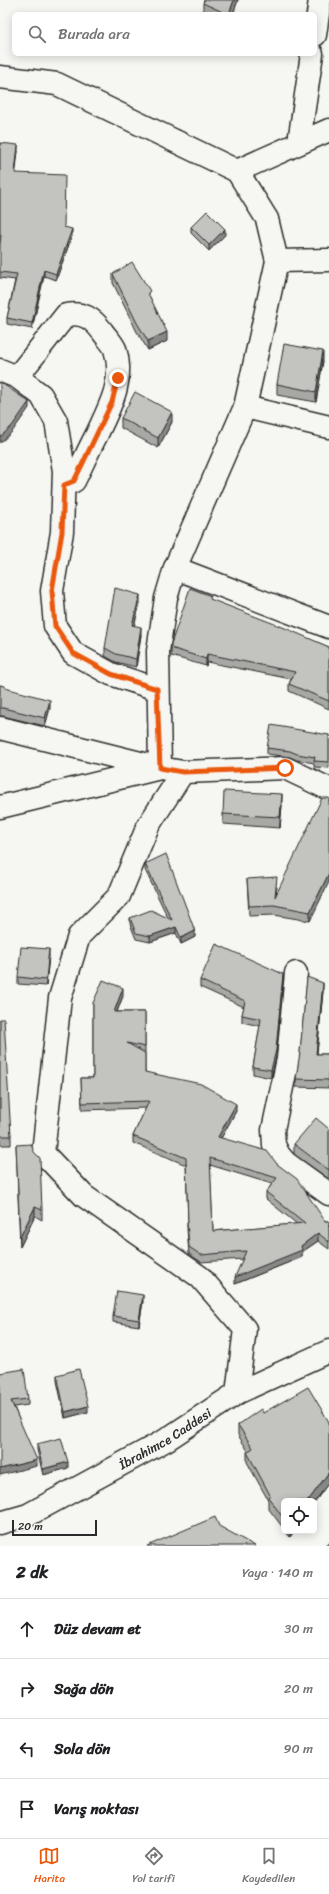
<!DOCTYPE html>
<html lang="tr">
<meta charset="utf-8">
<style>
:root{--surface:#fff;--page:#f2f2f2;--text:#202124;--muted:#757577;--line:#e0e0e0;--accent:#ea580c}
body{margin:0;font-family:Sriracha,sans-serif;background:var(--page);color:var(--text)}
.controls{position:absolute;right:12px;bottom:12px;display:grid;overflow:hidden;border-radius:6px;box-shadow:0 2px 10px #0003}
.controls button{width:36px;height:36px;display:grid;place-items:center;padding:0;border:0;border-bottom:1px solid var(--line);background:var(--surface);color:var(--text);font:20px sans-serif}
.scale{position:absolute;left:12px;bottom:10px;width:85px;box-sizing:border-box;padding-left:4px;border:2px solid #2b2b2b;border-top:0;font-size:11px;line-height:14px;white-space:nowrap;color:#2b2b2b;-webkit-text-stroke:3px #f6f6f2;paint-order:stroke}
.stop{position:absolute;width:12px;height:12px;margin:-9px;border:3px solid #ea580c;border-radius:50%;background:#fff}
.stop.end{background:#ea580c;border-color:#fff;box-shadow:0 1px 4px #0008}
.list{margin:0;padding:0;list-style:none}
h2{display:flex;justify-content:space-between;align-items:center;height:52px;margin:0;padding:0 16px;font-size:17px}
h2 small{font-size:13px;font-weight:400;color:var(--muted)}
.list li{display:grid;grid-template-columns:26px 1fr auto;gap:12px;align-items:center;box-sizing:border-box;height:60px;padding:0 16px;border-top:1px solid var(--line)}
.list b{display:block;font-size:15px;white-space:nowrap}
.list em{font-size:13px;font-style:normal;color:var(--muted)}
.icon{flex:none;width:22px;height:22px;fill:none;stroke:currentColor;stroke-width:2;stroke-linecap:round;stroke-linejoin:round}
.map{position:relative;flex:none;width:329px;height:1546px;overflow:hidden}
.search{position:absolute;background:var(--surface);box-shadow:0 2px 10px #0003;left:12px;right:12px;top:12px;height:44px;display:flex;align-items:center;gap:10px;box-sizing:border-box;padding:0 14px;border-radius:6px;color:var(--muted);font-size:15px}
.sheet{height:292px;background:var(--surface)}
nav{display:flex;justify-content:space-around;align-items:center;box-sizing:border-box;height:56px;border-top:1px solid var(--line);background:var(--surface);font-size:11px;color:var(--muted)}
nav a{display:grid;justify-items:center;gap:2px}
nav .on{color:var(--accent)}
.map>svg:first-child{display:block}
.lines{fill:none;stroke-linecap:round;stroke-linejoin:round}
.minor-casing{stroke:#2b2b2b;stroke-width:25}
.minor{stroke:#f6f6f2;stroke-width:22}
.wall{fill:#a8a8a5;stroke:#2b2b2b;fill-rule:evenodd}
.shaded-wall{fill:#888886;stroke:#2b2b2b}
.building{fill:#c3c3c0;stroke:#2b2b2b;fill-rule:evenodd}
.route{stroke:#ea580c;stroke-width:5}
.labels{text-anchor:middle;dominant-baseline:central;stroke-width:3.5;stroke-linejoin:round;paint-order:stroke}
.street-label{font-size:13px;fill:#2b2b2b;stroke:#f6f6f2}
</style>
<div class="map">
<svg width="329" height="1546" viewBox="0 0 329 1546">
<rect width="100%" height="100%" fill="#f6f6f2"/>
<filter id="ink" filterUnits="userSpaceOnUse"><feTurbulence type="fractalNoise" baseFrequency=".025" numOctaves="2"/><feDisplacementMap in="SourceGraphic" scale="8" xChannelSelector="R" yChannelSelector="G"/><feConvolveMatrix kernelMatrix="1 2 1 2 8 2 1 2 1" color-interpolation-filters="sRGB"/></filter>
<g filter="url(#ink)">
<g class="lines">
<g class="minor-casing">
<g id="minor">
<path d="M 315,35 L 320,0"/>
<path d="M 0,77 L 57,84 L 237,171 L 267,219 L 277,261 L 245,407 L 175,568 L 166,598 L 158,651 L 160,768 L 0,728"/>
<path d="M 299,142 L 312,54"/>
<path d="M 237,171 L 329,130"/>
<path d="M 277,261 L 329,260"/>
<path d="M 0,370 L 17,377 L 41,395 L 56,421 L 64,471 L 62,532 L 52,591 L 55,626 L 73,653 L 111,674 L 157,689"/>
<path d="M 17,377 L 66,315 C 83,312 92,318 102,331 C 106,337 112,342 115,349 C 125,380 110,406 97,434 C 89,449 82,465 74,481 L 64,485"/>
<path d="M 245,407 L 329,427"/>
<path d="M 175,568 L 329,627"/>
<path d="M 183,772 L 148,826 L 119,896 L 79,936 L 60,998 L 43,1153 L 84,1196 L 200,1277 L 245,1329 L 237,1393"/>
<path d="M 0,807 L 160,768 L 183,772 L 285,768 L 329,789"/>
<path d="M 296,973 L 288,1059 L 273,1130 L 274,1145 L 279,1155 L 286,1163 L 329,1194"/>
<path id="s1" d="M 0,1523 L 28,1515 L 166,1440 L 237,1393 L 329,1351"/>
</g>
</g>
<use href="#minor" class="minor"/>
</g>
<g class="wall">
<path d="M 238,0 L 233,14 L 203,14 L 203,3 Z"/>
<path d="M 0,143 L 18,151 L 15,173 L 72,236 L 56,280 L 44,276 L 32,329 L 7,324 L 7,318 L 15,280 L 0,278 L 1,241 L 0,241 Z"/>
<path d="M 191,227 L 225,235 L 209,251 L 191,233 Z"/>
<path d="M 113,274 L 150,297 L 167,341 L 148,350 L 137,332 L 113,283 Z"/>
<path d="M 323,361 L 316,402 L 277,395 L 277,384 Z"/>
<path d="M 121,418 L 172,422 L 158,448 L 121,428 Z"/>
<path d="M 211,600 L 329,647 L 329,709 L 289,691 L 289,684 L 291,679 L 207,662 L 206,666 L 171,656 L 171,644 Z"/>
<path d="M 140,603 L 134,626 L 141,635 L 136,667 L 116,662 L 105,656 L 105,648 Z"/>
<path d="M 0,685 L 5,688 L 50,708 L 45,726 L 3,716 L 0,716 Z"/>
<path d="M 329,735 L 329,768 L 314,767 L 314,763 L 297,760 L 290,757 L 267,754 L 267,748 Z"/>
<path d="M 329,798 L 310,921 L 274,915 L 249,916 L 247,879 L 277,887 L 276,896 Z"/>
<path d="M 282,805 L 280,828 L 223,824 L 223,814 Z"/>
<path d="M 145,864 L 195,937 L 181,944 L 176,933 L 150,942 L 136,939 L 130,924 L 130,918 L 168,918 L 145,870 Z"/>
<path d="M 49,955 L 46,986 L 18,984 L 18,977 Z"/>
<path d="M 200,980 L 283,981 L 276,1057 L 271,1078 L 253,1074 L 253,1067 L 260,1026 L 242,1022 L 242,1015 L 244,1007 L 200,987 Z"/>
<path d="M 323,991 L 317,1054 L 329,1054 L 329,1088 L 296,1087 L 296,1079 Z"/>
<path d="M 123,996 L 117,1012 L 145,1012 L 145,1072 L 236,1111 L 221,1138 L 277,1164 L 325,1221 L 329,1221 L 329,1249 L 318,1241 L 302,1252 L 302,1257 L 235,1284 L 243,1259 L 201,1262 L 189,1254 L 187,1229 L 187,1222 L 188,1223 L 186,1165 L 133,1143 L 133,1136 L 146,1108 L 82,1110 L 81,1078 L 93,1078 L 93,1003 ZM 210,1165 L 272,1184 L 266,1192 L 266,1199 L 297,1224 L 213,1231 Z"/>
<path d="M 0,1019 L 11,1136 L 11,1145 L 0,1145 Z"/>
<path d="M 329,1129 L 329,1179 L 294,1154 L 294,1144 Z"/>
<path d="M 16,1145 L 42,1210 L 42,1220 L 35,1216 L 20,1247 Z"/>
<path d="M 143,1301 L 139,1326 L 113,1322 L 113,1316 Z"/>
<path d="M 0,1373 L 28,1399 L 28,1405 L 14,1407 L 37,1466 Z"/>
<path d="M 57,1375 L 88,1412 L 65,1418 L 57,1381 Z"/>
<path d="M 263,1413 L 329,1422 L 329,1482 L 314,1503 L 314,1501 L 284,1501 L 284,1529 L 268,1508 L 268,1500 L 247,1462 L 247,1452 L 248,1451 L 238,1435 L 238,1425 Z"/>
<path d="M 37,1444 L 68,1468 L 43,1475 L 37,1450 Z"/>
<path d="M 285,1531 L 294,1531 L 290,1537 Z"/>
</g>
<g class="shaded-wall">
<path d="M 234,0 L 238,0 L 233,14 L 229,14 Z"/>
<path d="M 18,145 L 18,151 L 15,179 L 15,173 Z"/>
<path d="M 72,229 L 72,236 L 56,280 L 56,274 Z"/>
<path d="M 225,229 L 225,235 L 209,251 L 209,245 Z"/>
<path d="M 44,270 L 44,276 L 32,329 L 32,323 Z"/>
<path d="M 167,332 L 167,341 L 148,350 L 148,341 Z"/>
<path d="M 323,351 L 323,361 L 316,402 L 316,392 Z"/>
<path d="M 29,402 L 29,408 L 12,432 L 0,443 L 0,437 Z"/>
<path d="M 172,412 L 172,422 L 158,448 L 158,438 Z"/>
<path d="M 140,595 L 140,603 L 132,634 L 132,625 Z"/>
<path d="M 141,627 L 141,635 L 136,667 L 136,659 Z"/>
<path d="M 207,654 L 207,662 L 206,666 L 206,659 Z"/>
<path d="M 50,700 L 50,708 L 45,726 L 45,718 Z"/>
<path d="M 282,794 L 282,805 L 280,828 L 280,817 Z"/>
<path d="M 329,873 L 329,882 L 310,921 L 310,912 Z"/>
<path d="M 176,927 L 176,933 L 150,942 L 150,936 Z"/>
<path d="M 195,931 L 195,937 L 181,944 L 181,938 Z"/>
<path d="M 49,949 L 49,955 L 46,986 L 46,980 Z"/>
<path d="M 283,974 L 283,981 L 276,1057 L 271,1078 L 271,1070 Z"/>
<path d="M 323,983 L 323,991 L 316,1062 L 316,1054 Z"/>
<path d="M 123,988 L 123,996 L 114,1019 L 114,1012 Z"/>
<path d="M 236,1104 L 236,1111 L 218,1144 L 218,1137 Z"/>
<path d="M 35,1207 L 35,1216 L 20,1247 L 20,1237 Z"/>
<path d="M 318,1233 L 318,1241 L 302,1252 L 302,1257 L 235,1284 L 235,1277 L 301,1246 Z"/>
<path d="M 143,1295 L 143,1301 L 139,1326 L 139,1320 Z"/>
<path d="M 88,1406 L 88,1412 L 65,1418 L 65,1412 Z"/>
<path d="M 37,1460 L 37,1466 L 0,1475 L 0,1469 Z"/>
<path d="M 68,1462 L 68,1468 L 43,1475 L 43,1469 Z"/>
<path d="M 329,1472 L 329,1482 L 314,1503 L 314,1501 L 308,1501 Z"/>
<path d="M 290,1531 L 294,1531 L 290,1537 Z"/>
</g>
<g class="building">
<path d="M 204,0 L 234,0 L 229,14 L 227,14 L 203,3 Z"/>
<path d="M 0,143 L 18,145 L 15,173 L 65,175 L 64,227 L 72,229 L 56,274 L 44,270 L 32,323 L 7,318 L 17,274 L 0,272 L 0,246 L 1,235 L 0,235 Z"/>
<path d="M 207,211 L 225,229 L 209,245 L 191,227 Z"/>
<path d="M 132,262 L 150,291 L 148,293 L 167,332 L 148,341 L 137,323 L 113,274 Z"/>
<path d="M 284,344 L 323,351 L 316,392 L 277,384 Z"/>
<path d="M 0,382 L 29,402 L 12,426 L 0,437 Z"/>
<path d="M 135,392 L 172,412 L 158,438 L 121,418 Z"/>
<path d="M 115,588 L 140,595 L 132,625 L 141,627 L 136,659 L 116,654 L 105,648 Z"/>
<path d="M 190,588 L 211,596 L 210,599 L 285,628 L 329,647 L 329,701 L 289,684 L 295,672 L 207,654 L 206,659 L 171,648 L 171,644 Z"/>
<path d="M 0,685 L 5,686 L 5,688 L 50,700 L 45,718 L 3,708 L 0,708 Z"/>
<path d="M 271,725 L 329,735 L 329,762 L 314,761 L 315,757 L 297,754 L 290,751 L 267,748 Z"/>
<path d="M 224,791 L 282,794 L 280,817 L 223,814 Z"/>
<path d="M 322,798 L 329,798 L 329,873 L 310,912 L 274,905 L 249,906 L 247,879 L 277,877 L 275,897 Z"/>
<path d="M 166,854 L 195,931 L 181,938 L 176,927 L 150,936 L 136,933 L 130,918 L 151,910 L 172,920 L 145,864 Z"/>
<path d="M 216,944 L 283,974 L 276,1050 L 271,1070 L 253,1067 L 261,1019 L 242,1015 L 245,1001 L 200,980 Z"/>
<path d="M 21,947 L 49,949 L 46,980 L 18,977 Z"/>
<path d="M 307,977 L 323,983 L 316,1054 L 329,1054 L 329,1080 L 296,1079 L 300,1052 Z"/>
<path d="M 103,980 L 123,988 L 114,1012 L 145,1012 L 145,1047 L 127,1043 L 145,1053 L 145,1072 L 201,1084 L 236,1104 L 218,1137 L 267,1151 L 277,1164 L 297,1179 L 325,1221 L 329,1221 L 329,1226 L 328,1226 L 329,1227 L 329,1242 L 318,1233 L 301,1246 L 302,1250 L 235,1277 L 246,1251 L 201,1255 L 189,1247 L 187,1222 L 188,1223 L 186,1158 L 133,1136 L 149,1101 L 82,1103 L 81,1078 L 93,1078 L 93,1003 ZM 210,1158 L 277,1178 L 266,1192 L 305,1223 L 213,1231 Z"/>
<path d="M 0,1019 L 4,1019 L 11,1136 L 0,1136 Z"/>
<path d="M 316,1118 L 329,1129 L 329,1170 L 294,1144 Z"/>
<path d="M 31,1144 L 34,1152 L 40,1158 L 42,1210 L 35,1207 L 20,1237 L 16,1145 Z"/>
<path d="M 117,1291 L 143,1295 L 139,1320 L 113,1316 Z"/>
<path d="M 24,1369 L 28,1399 L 11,1401 L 37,1460 L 0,1469 L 0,1373 Z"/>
<path d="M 79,1369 L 88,1406 L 65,1412 L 57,1375 Z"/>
<path d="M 308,1387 L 329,1422 L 329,1472 L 308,1501 L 284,1501 L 284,1519 L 268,1497 L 270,1495 L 247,1452 L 253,1448 L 238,1425 L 261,1409 L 263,1413 Z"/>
<path d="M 61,1438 L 68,1462 L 43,1469 L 37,1444 Z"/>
<path d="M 215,1517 L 219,1526 L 255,1546 L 147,1546 Z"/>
<path d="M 329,1542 L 329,1546 L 326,1546 Z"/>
</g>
</g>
<g class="lines" filter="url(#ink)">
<path class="route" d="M 118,378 L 112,402 L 82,465 L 74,481 L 64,485 L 62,532 L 52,591 L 55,626 L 73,653 L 111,674 L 157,689 L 160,768 L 183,772 L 285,768"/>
</g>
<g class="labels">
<g class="street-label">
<text stroke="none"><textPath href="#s1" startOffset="186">İbrahimce Caddesi</textPath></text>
</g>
</g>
</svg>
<div class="controls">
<button><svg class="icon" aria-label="locate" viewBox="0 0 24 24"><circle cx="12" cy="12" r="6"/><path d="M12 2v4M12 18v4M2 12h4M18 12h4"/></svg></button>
</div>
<div class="scale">20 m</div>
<div class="stop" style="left:285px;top:768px"></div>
<div class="stop end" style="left:118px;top:378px"></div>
<div class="search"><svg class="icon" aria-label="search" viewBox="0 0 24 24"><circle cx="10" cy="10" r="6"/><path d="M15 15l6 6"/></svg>Burada ara</div>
</div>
<section class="sheet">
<h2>2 dk<small>Yaya · 140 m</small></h2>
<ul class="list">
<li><svg class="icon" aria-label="ahead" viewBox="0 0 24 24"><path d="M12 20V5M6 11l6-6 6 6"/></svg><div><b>Düz devam et</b></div><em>30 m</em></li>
<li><svg class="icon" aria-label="right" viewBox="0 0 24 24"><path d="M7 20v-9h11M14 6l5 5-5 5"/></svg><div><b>Sağa dön</b></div><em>20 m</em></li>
<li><svg class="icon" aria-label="left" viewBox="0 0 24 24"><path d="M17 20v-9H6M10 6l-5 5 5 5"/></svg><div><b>Sola dön</b></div><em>90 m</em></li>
<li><svg class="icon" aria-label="arrive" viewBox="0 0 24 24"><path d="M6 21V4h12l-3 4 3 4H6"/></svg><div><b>Varış noktası</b></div></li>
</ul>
</section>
<nav>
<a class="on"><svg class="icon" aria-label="map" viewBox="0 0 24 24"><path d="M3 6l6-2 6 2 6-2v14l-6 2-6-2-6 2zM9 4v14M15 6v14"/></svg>Harita</a>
<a><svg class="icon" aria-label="directions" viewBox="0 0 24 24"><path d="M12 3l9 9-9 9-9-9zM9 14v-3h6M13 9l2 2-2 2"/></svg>Yol tarifi</a>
<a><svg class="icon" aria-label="saved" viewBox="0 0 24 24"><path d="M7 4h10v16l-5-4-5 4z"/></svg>Kaydedilen</a>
</nav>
